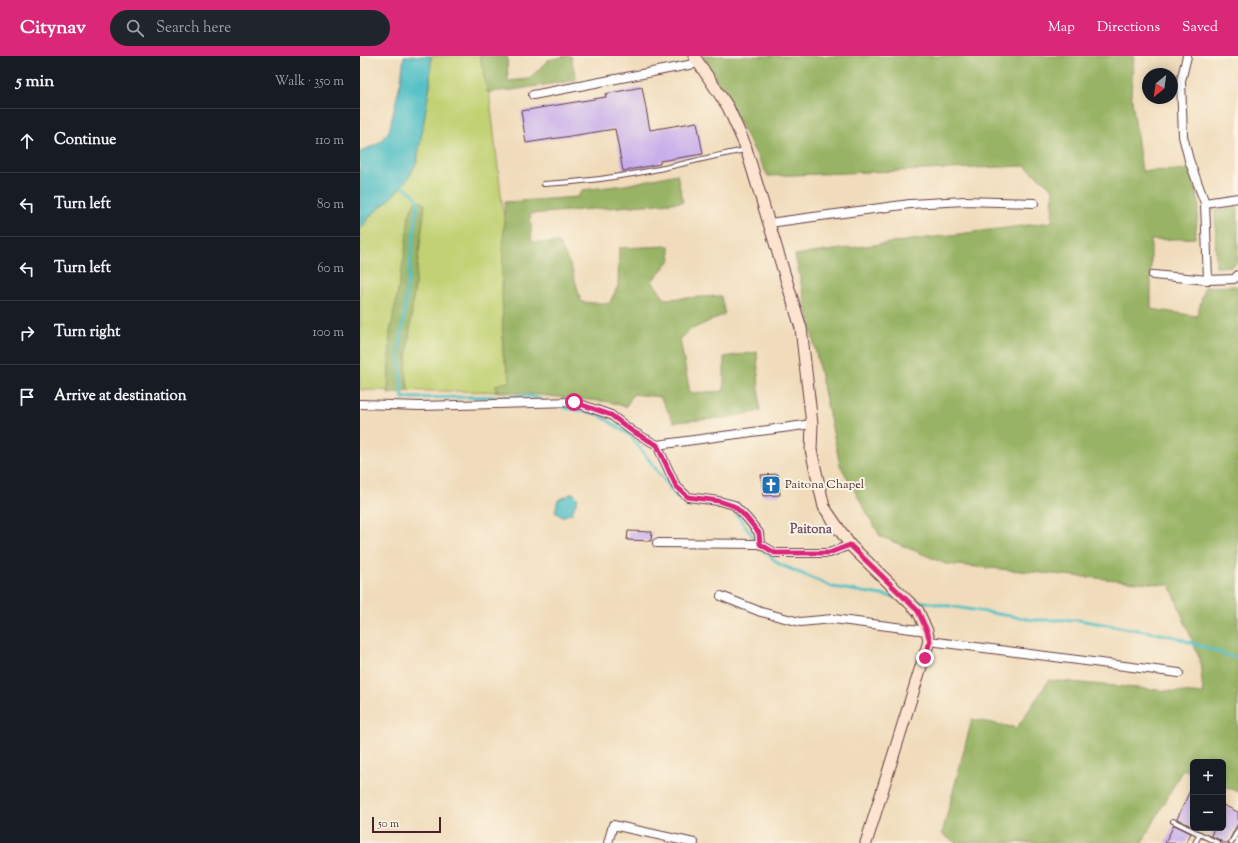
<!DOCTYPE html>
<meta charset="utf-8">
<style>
:root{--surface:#171b24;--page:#20242c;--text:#f1f3f6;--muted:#9ea1a6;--line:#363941;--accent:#db2777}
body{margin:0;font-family:"Sorts Mill Goudy",serif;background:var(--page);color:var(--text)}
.controls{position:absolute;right:12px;bottom:12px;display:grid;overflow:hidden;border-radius:6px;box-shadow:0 2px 10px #0003}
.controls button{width:36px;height:36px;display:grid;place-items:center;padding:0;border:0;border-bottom:1px solid var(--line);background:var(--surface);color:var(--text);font:20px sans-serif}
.compass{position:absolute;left:782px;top:12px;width:36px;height:36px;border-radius:50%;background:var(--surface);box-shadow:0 2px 10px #0003;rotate:209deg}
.scale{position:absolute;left:12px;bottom:10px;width:69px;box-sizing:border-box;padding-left:4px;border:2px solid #4a1f2b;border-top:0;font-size:11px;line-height:14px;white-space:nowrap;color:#4a1f2b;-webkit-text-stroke:3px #fcf5e5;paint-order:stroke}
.stop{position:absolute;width:12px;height:12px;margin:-9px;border:3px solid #db2777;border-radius:50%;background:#fff}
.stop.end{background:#db2777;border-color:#fff;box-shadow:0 1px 4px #0008}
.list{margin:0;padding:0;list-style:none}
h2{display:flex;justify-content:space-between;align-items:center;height:52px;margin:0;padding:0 16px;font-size:17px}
h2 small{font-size:13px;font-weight:400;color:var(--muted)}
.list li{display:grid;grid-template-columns:26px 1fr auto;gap:12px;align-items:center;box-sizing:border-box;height:64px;padding:0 16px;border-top:1px solid var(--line)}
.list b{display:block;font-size:15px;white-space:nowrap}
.list em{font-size:13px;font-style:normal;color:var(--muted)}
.icon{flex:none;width:22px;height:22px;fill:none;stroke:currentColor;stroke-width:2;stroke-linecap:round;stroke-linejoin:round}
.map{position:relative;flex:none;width:878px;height:787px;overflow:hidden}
header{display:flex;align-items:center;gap:24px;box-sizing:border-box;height:56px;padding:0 20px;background:var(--accent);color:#fff}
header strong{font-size:19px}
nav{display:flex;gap:22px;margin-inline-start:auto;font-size:14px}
.search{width:280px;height:36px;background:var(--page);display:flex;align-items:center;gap:10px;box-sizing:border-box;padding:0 14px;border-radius:22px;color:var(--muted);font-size:15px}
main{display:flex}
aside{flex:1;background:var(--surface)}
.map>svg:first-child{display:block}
.green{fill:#c1d173;stroke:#86784f}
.forest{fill:#98b365;stroke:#716948}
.water{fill:#52c0c6;stroke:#4e7078}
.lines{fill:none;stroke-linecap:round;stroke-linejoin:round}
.stream{stroke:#52c0c6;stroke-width:3}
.building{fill:#c7aeeb}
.lane-casing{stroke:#633b41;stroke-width:6}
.street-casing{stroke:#633b41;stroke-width:10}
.secondary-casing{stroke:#633b41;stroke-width:13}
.lane{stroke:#fff;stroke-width:4}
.street{stroke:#fff;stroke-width:8}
.secondary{stroke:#fde4d1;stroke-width:11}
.route{stroke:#db2777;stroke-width:5}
.labels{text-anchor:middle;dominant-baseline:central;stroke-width:4;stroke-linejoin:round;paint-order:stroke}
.poi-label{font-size:12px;fill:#4a1f2b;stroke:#fcf5e5;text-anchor:start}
.neighbourhood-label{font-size:13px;font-weight:bold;fill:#76516e;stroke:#fcf5e5}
</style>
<header>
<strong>Citynav</strong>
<div class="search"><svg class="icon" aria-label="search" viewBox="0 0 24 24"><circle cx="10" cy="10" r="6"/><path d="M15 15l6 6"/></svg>Search here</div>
<nav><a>Map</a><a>Directions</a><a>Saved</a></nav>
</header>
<main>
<aside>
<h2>5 min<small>Walk · 350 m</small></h2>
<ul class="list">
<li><svg class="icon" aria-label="ahead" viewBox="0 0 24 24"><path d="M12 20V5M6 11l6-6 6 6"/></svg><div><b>Continue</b></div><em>110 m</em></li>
<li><svg class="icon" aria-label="left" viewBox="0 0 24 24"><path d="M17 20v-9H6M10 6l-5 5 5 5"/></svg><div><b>Turn left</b></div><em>80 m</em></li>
<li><svg class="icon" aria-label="left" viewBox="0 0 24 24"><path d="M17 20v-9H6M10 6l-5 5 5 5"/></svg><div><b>Turn left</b></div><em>60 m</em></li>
<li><svg class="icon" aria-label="right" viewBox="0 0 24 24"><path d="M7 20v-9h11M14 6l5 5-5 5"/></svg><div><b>Turn right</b></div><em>100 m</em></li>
<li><svg class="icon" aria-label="arrive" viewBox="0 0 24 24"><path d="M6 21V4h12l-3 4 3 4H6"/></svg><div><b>Arrive at destination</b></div></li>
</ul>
</aside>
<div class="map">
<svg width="878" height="787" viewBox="0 0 878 787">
<rect width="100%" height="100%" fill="#fcf5e5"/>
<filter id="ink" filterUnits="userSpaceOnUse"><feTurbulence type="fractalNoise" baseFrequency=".025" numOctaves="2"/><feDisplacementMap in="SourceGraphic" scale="8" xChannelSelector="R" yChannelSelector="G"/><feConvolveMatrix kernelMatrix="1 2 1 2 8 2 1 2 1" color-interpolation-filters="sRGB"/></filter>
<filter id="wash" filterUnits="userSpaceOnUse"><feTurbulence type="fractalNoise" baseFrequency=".012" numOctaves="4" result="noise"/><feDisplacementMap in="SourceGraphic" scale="16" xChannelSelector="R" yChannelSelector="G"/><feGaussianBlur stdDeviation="0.9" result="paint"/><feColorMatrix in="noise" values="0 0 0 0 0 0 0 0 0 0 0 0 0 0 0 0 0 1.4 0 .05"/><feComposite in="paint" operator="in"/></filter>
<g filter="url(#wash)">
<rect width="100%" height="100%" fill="#f0dcbb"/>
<path class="green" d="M 71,0 L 125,0 L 164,336 L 0,334 L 0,175 L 8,162 L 30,143 L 48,123 L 57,105 L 70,29 Z"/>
<g class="forest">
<path d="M 120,0 L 147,0 L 148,25 L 169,23 L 188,4 L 206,0 L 211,0 L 216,24 L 152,34 L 127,36 Z"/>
<path d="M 343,0 L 774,0 L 771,37 L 782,115 L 830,114 L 839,147 L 835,182 L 791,184 L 791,253 L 837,260 L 845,231 L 876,230 L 878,233 L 878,736 L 863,730 L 863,706 L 833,706 L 833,717 L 823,713 L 782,787 L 596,787 L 582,778 L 612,663 L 657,672 L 689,624 L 843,638 L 840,604 L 810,529 L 586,508 L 520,480 L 480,409 L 435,199 L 692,166 L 693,133 L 665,110 L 408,120 Z"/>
<path d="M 317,118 L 323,146 L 170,158 L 172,186 L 199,187 L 212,213 L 221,246 L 249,248 L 258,230 L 259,192 L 309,190 L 311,203 L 292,225 L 305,243 L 361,240 L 365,258 L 330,274 L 320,284 L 330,337 L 364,335 L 364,301 L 397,296 L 400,355 L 365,362 L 314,366 L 300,341 L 273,338 L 266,351 L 250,346 L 136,335 L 136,329 L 151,325 L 143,299 L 142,219 L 145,146 L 218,141 L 222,134 L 265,129 Z"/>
<path d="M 56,143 L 65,148 L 52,253 L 46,313 L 48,335 L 28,338 L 30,277 L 44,202 L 49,160 Z"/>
<path d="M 878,152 L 878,205 L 872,210 L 856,211 L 855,155 Z"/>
</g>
<g class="water">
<path d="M 44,0 L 71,0 L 70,29 L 57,105 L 48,123 L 30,143 L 8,162 L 0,175 L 0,96 L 19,87 L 29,75 L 41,24 Z"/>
<path d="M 213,437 L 218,442 L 212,457 L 202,461 L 195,456 L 198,444 Z"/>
</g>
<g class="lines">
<g class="stream">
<path d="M 39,127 L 41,130 L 53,137 L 58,145 L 39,298 L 43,342 L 169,340 L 182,344"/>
<path d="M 197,349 L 207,352 L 238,358 L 271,380 L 317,441 L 327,443"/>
<path d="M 350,448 L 372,452 L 397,486"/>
<path d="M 402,493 L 419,508 L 473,531 L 540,542"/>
<path d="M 553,544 L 673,564 L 719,564 L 812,580 L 878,603"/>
</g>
</g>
<g id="blocks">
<g class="building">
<path d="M 282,31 L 290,74 L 337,66 L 343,98 L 300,105 L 300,108 L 263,115 L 255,73 L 166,87 L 161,55 L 246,41 L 245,38 Z"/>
<path d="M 418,418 L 420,439 L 403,440 L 401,419 Z"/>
<path d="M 268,475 L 292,476 L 291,485 L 267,484 Z"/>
<path d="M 833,728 L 833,771 L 817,763 Z"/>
<path d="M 863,749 L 878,756 L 878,767 L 868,787 L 862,787 L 860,784 L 851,780 L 854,772 L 863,772 Z"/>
<path d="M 814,769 L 831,777 L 826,787 L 805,787 Z"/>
</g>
</g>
</g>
<g filter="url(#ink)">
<use href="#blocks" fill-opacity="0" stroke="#633b41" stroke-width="1"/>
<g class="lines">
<g class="lane-casing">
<g id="lane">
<path d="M 184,128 C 223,126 261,121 299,113 C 328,107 356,99 386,94"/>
<path d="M 813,765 L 858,787"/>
<path d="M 835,787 L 840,778"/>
<path d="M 871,787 L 878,774"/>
</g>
</g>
<g class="street-casing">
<g id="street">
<path d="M 827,0 L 821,25 L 823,80 L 829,104 L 845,147 L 848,224"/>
<path d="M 173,39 L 339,7"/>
<path d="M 845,147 L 878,142"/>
<path d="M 409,167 L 550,148 L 605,145 L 674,147"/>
<path d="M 793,219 L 848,224 L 874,223 L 878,219"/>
<path d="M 0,348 L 60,350 L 214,346 L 251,359 L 272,375 L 297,389 L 452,368"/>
<path d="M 297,389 L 316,430 L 328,441 L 359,445 L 374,449 L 386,461 L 399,477 L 400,488 L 415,497 L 469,497 L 490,489"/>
<path d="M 297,487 L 400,488"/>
<path d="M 361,540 L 401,556 L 440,566 L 473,563 L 567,575"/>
<path d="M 569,585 L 819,617"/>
<path d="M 248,787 L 253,769 L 334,787"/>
</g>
</g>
<g class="secondary-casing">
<path id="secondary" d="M 334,0 L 368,51 L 385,89 L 441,272 L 452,368 L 451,394 L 464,451 L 490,489 L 558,555 L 567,575 L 569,585 L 506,787"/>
</g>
<use href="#lane" class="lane"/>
<use href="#street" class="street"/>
<use href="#secondary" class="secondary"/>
</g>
</g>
<g class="lines" filter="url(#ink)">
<path class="route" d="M 214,346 L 251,359 L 272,375 L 297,389 L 316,430 L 328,441 L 359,445 L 374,450 L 386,461 L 399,477 L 400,488 L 415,497 L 469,497 L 490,489 L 558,555 L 567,575 L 570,585 L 565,602"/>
</g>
<defs>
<g id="church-square" transform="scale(1)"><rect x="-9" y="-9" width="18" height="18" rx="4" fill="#1f6fb2" stroke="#fcf5e5"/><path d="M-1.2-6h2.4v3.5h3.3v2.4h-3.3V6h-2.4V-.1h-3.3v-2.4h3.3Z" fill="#fff"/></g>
</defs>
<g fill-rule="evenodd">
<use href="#church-square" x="411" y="429"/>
</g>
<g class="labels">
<g class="poi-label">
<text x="425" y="429">Paitona Chapel</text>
</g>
<g class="neighbourhood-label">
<text x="451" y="474">Paitona</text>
</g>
</g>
</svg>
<div class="controls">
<button>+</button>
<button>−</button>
</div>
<svg class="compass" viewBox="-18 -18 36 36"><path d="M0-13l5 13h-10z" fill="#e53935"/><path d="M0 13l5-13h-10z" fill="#9ea1a6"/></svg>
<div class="scale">50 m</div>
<div class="stop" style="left:214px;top:346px"></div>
<div class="stop end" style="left:565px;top:602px"></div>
</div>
</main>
